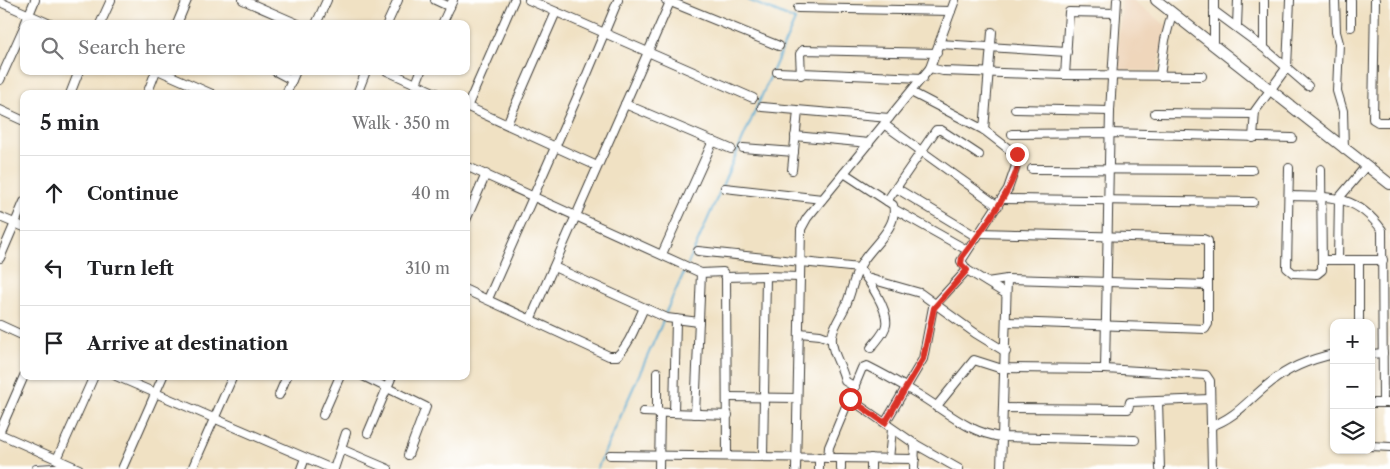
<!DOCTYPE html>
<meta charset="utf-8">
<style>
:root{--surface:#fff;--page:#f6f6f6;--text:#202124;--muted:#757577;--line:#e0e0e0}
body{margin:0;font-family:"Libre Caslon Text",serif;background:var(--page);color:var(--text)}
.controls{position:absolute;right:15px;bottom:15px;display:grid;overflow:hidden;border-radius:10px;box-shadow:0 1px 4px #0004}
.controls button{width:45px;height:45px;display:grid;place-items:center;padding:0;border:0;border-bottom:1px solid var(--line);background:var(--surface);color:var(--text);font:25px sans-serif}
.stop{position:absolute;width:15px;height:15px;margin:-11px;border:4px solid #d93025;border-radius:50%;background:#fff}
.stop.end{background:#d93025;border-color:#fff;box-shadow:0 1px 5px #0008}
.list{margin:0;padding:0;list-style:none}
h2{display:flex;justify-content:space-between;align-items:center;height:65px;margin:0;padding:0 20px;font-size:21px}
h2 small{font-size:16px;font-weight:400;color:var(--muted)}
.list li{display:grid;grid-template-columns:32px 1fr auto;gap:15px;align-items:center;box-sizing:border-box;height:75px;padding:0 20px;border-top:1px solid var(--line)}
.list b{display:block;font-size:19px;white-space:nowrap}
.list em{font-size:16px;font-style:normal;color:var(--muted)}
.icon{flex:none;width:28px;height:28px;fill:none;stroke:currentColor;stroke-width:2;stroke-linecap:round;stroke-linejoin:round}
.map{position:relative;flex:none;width:1390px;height:469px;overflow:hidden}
.search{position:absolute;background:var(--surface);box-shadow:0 1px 4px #0004;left:20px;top:20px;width:450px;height:55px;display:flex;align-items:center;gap:12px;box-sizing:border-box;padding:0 18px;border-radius:10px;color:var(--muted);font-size:19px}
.panel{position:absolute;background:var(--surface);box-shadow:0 1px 4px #0004;left:20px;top:90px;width:450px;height:290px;border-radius:10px}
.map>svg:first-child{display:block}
.built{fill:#efd6bb}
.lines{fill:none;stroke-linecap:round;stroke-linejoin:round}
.stream{stroke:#54a9d0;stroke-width:2}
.minor-casing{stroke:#3c3a35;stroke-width:10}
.major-casing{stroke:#3c3a35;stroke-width:12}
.minor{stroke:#fff;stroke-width:8}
.major{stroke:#fff;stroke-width:10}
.route{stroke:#d93025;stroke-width:6}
</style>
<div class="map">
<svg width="1390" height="469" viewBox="0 0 1390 469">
<rect width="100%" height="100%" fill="#fff"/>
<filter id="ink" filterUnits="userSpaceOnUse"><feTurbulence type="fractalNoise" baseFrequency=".02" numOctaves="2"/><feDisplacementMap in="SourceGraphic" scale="10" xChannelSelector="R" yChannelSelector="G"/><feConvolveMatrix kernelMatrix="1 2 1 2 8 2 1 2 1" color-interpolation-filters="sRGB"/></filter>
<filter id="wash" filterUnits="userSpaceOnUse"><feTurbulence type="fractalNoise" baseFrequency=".0096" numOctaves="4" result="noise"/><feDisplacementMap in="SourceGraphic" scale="20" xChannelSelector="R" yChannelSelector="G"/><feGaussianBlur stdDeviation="1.12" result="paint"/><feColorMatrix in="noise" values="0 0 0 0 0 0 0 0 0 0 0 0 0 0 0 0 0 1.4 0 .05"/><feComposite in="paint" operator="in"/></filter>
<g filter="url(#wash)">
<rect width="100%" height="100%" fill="#f0e1c3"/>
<path class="built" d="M 1122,0 L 1132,0 L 1167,26 L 1157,71 L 1122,70 L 1116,65 Z"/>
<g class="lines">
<g class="stream">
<path d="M 688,264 L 795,20 L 748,0"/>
<path d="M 665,314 L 686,268"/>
<path d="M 597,469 L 664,319"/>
</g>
</g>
</g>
<g filter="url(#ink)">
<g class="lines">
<g class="minor-casing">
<g id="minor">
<path d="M 243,0 L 298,24"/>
<path d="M 435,0 L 450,7"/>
<path d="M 529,0 L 753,98"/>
<path d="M 666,0 L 779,46"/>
<path d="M 1214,0 L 1214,46"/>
<path d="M 1335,0 L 1336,32 L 1339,43 L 1337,91 L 1343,111 L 1344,149"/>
<path d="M 1375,0 L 1373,119 L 1378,122 L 1390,122"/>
<path d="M 0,2 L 50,24"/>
<path d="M 798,8 L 951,11"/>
<path d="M 1214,11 L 1264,48 L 1308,86"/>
<path d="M 25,24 L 35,0"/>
<path d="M 100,24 L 111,0"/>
<path d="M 177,24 L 187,0"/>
<path d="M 316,24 L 327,0"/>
<path d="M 387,24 L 398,0"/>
<path d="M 442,24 L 453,0"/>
<path d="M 1237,26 L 1238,0"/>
<path d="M 1351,27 L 1351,0"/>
<path d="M 940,44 L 1067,52"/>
<path d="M 1264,48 L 1264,0"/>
<path d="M 930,68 L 943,71 L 1065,75 L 1202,76"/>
<path d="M 160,71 L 212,94"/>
<path d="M 275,71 L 292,80"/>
<path d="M 387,71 L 438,94"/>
<path d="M 777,72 L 923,78"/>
<path d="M 801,75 L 800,54 L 803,50 L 937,53"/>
<path d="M 1065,75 L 1069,12 L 1116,13"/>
<path d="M 1160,76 L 1165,40 L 1172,13"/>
<path d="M 0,80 L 24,27"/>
<path d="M 416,84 L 421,71"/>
<path d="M 911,92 L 984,130 L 1019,157 L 1008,189 L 961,261 L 967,270 L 1006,294"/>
<path d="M 70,94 L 79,71"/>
<path d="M 147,94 L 156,71"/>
<path d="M 286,94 L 296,71"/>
<path d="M 357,94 L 366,71"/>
<path d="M 625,104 L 731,149"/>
<path d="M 466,106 L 597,166"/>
<path d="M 467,107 L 514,0"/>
<path d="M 762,107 L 889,118"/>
<path d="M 1015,109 L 1110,111"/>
<path d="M 0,110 L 24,121"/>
<path d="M 1155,113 L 1254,114"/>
<path d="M 507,124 L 556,12"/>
<path d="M 885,125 L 998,206"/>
<path d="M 984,130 L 992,32"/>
<path d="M 1012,134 L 1110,133 L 1292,138"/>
<path d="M 795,136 L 869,143"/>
<path d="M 1253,138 L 1255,111 L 1287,67 L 1290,0"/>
<path d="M 743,148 L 794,152"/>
<path d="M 466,166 L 701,273 L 695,414"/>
<path d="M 1289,168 L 1287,268 L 1293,273 L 1317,274 L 1322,270 L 1321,169"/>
<path d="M 1032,169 L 1252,170"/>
<path d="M 792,170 L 798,111"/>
<path d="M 844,173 L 893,205 C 899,226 873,245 863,261 C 854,274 852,291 846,305 C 842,315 833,326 832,337 C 830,351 843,367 845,381 L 855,387"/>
<path d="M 725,188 L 822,199"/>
<path d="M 896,188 L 977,237"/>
<path d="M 1289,196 C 1328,197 1355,193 1382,230 L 1383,403"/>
<path d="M 1003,199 L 1253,202"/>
<path d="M 887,201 L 936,130 L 941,130 L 979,155"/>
<path d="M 894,209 L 967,250"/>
<path d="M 0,217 L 24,227"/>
<path d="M 466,220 L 486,174"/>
<path d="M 981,233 L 1203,239 L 1208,241 L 1208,324 L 1205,329 L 1007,322"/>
<path d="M 698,251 L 859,268 C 868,279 889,310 886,325 C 885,333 876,341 871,348"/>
<path d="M 662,254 L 713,141"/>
<path d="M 0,258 L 24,202"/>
<path d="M 1322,260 L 1383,260"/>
<path d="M 1338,260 L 1339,198 L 1366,166"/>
<path d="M 1359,260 L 1359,323"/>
<path d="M 554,267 L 667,318 L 699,322"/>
<path d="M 701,273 L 723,272 L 726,277 L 766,276"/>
<path d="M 726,277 L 727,456"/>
<path d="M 867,278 L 920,293 L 975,333 L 1006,352"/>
<path d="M 987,282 L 1007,279 L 1207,285"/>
<path d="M 466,290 L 609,356 L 617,356 C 630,344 636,324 644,308"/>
<path d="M 488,299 L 583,84 L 618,0"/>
<path d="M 531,318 L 670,2"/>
<path d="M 0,325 L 24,336"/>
<path d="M 800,333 L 820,335 L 831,339"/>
<path d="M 1371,354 L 1383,353"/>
<path d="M 1105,369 L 1110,111 L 1117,0"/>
<path d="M 116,376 L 332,469"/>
<path d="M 363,376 L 426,407 L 408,455"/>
<path d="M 279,395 L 287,376"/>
<path d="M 728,397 L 797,398"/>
<path d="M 850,399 L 915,444 L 959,469"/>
<path d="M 1158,401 L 1160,469"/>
<path d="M 1371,403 L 1390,403"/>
<path d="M 936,407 L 974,360 L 999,368 L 1105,369 L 1206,375 L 1210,381 L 1212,469"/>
<path d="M 1003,408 L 1128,409 L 1130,402 L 1210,399"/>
<path d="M 643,412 L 728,415"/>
<path d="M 657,413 L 657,372"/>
<path d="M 674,413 L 676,319"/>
<path d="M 323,415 L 340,376"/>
<path d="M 885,423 L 923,359 L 933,307 L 967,270"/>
<path d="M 1211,426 C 1236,418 1249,399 1270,383 C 1288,368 1311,359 1334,354"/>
<path d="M 0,431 L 24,376"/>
<path d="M 368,433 L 392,376"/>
<path d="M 0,434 L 79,469"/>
<path d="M 1371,446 L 1390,447"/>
<path d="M 341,449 L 388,469"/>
<path d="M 610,455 L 915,459"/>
<path d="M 763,456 L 766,276 L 800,277"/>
<path d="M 828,458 L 829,447 L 862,368 L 867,366 C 883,374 899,383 914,392 C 944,409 967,433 1002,437 L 1135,440"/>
<path d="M 841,458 L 841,469"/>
<path d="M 57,459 L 94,376"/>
<path d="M 889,459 L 892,429"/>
<path d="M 36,469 L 71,467"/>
<path d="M 122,469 L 163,376"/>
<path d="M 192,469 L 233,376"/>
<path d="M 301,469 L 305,458"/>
<path d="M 334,469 L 346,433"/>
<path d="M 659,469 L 660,413"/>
<path d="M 796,469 L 801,229 L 807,218 L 930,68 L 955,0"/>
<path d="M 819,469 L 819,457"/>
<path d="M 871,469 L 871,458"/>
<path d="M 914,469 L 915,444"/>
<path d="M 1001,469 L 1007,279"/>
</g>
</g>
<g class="major-casing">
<path id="major" d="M 1156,0 L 1390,184"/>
</g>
<use href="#minor" class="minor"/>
<use href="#major" class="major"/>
</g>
</g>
<g class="lines" filter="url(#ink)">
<path class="route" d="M 850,399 L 885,423 L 923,359 L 934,308 L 967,270 L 961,264 L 962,257 C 975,240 1027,173 1017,154"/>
</g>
</svg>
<div class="controls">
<button>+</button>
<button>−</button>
<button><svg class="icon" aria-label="layers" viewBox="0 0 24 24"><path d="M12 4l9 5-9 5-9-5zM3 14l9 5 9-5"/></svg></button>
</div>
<div class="stop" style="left:850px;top:399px"></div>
<div class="stop end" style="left:1017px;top:154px"></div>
<div class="search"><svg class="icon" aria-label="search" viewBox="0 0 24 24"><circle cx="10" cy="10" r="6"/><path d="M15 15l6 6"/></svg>Search here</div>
<section class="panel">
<h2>5 min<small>Walk · 350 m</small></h2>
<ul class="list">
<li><svg class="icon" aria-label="ahead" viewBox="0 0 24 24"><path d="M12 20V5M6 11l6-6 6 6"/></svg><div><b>Continue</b></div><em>40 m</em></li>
<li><svg class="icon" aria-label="left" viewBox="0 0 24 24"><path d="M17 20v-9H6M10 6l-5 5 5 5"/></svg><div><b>Turn left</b></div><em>310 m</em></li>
<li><svg class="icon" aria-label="arrive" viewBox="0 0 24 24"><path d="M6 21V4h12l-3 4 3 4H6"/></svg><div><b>Arrive at destination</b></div></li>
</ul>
</section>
</div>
